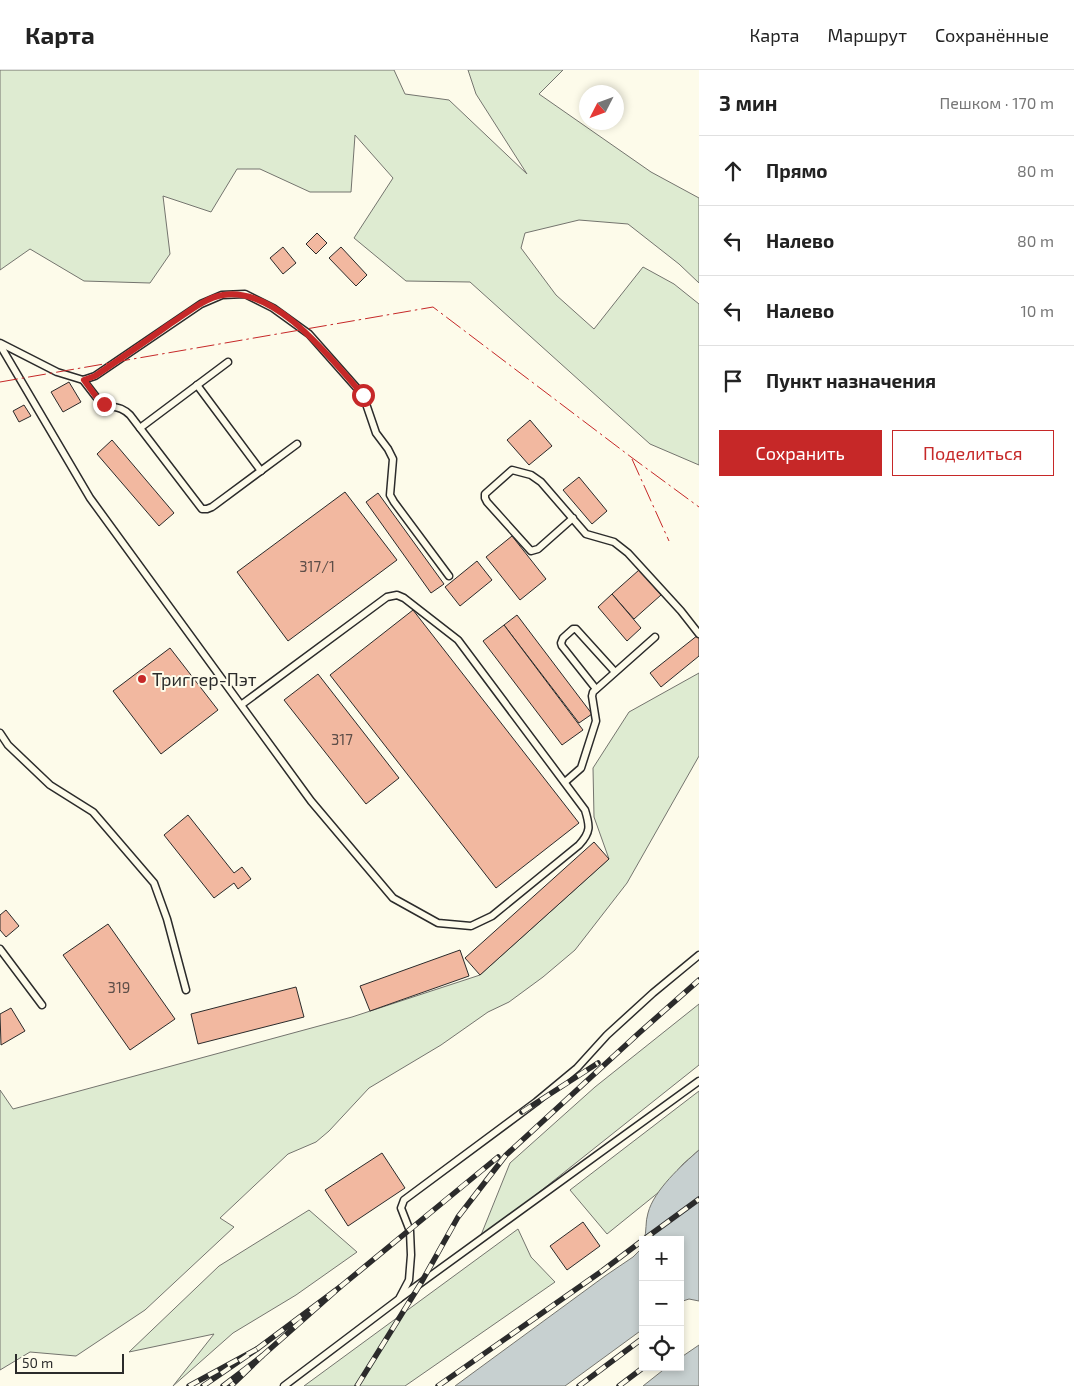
<!DOCTYPE html>
<html lang="ru">
<meta charset="utf-8">
<style>
:root{--surface:#fff;--page:#f6f6f6;--text:#222;--muted:#767676;--line:#e0e0e0;--accent:#c62828}
body{margin:0;font-family:"Exo 2",sans-serif;background:var(--page);color:var(--text)}
.controls{position:absolute;right:15px;bottom:15px;display:grid;overflow:hidden;border-radius:0px;box-shadow:0 2px 8px #0003}
.controls button{width:45px;height:45px;display:grid;place-items:center;padding:0;border:0;border-bottom:1px solid var(--line);background:var(--surface);color:var(--text);font:25px sans-serif}
.compass{position:absolute;left:579px;top:15px;width:45px;height:45px;border-radius:50%;background:var(--surface);box-shadow:0 2px 8px #0003;rotate:228deg}
.scale{position:absolute;left:15px;bottom:12px;width:109px;box-sizing:border-box;padding-left:5px;border:2px solid #2b2b2b;border-top:0;font-size:14px;line-height:18px;white-space:nowrap;color:#2b2b2b;-webkit-text-stroke:4px #fdfbea;paint-order:stroke}
.stop{position:absolute;width:15px;height:15px;margin:-11px;border:4px solid #c62828;border-radius:50%;background:#fff}
.stop.end{background:#c62828;border-color:#fff;box-shadow:0 1px 5px #0008}
.list{margin:0;padding:0;list-style:none}
h2{display:flex;justify-content:space-between;align-items:center;height:65px;margin:0;padding:0 20px;font-size:21px}
h2 small{font-size:16px;font-weight:400;color:var(--muted)}
.list li{display:grid;grid-template-columns:32px 1fr auto;gap:15px;align-items:center;box-sizing:border-box;height:70px;padding:0 20px;border-top:1px solid var(--line)}
.list b{display:block;font-size:19px;white-space:nowrap}
.list em{font-size:16px;font-style:normal;color:var(--muted)}
.actions{display:flex;gap:10px;padding:15px 20px}
.actions a{flex:1;padding:11px 0;border:1px solid var(--accent);border-radius:0px;text-align:center;font-size:18px;color:var(--accent)}
.actions .main{background:var(--accent);color:#fff}
.icon{flex:none;width:28px;height:28px;fill:none;stroke:currentColor;stroke-width:2;stroke-linecap:round;stroke-linejoin:round}
.map{position:relative;flex:none;width:699px;height:1316px;overflow:hidden}
header{display:flex;align-items:center;gap:30px;box-sizing:border-box;height:70px;padding:0 25px;background:var(--surface);border-bottom:1px solid var(--line)}
header strong{font-size:24px}
nav{display:flex;gap:28px;margin-inline-start:auto;font-size:18px}
main{display:flex}
aside{flex:1;background:var(--surface)}
.map>svg:first-child{display:block}
.green{fill:#deebd1;stroke:#74746e}
.water{fill:#c7d0d0;stroke:#74746e}
.building{fill:#f2b8a0;stroke:#2b2b2b}
.lines{fill:none;stroke-linecap:round;stroke-linejoin:round}
.service-casing{stroke:#2b2b2b;stroke-width:9}
.service{stroke:#fdfbea;stroke-width:6}
.rail-casing{stroke:#2b2b2b;stroke-width:5.5}
.rail{stroke:#fdfbea;stroke-width:4;stroke-dasharray:11;stroke-linecap:butt}
.power{stroke:#c62828;stroke-width:1;stroke-dasharray:18 4 2.5 4;stroke-linecap:butt}
.route{stroke:#c62828;stroke-width:6}
.poi-dot{fill:#c62828;stroke:#fdfbea;stroke-width:2}
.labels{text-anchor:middle;dominant-baseline:central;stroke-width:4;stroke-linejoin:round;paint-order:stroke}
.number-label{font-size:15px;fill:#5d4e48}
.poi-label{font-size:18px;fill:#2b2b2b;stroke:#fdfbea;text-anchor:start}
</style>
<header>
<strong>Карта</strong>
<nav><a>Карта</a><a>Маршрут</a><a>Сохранённые</a></nav>
</header>
<main>
<div class="map">
<svg width="699" height="1316" viewBox="0 0 699 1316">
<rect width="100%" height="100%" fill="#fdfbea"/>
<g class="green">
<path d="M 0,0 L 394,0 L 405,24 L 449,30 L 527,104 L 476,24 L 468,0 L 563,0 L 539,24 L 651,102 L 699,128 L 699,213 L 679,194 L 628,154 L 579,150 L 525,163 L 521,178 L 556,225 L 594,259 L 643,197 L 674,214 L 699,234 L 699,395 L 650,374 L 470,212 L 406,211 L 354,168 L 393,108 L 355,65 L 351,122 L 310,122 L 260,99 L 237,99 L 211,142 L 163,126 L 170,184 L 150,213 L 84,211 L 30,179 L 0,200 Z"/>
<path d="M 699,603 L 699,686 L 627,813 L 575,880 L 543,907 L 509,932 L 488,942 L 441,975 L 369,1018 L 329,1061 L 316,1072 L 288,1084 L 220,1148 L 234,1157 L 145,1240 L 76,1286 L 30,1282 L 0,1300 L 0,1020 L 13,1039 L 352,947 L 480,905 L 609,789 L 594,747 L 593,698 L 629,642 Z"/>
<path d="M 699,934 L 699,995 L 479,1170 L 510,1093 L 595,1017 Z"/>
<path d="M 699,1021 L 699,1080 L 683,1094 L 659,1122 L 607,1164 L 570,1120 Z"/>
<path d="M 309,1140 L 357,1182 L 296,1225 L 233,1263 L 173,1316 L 214,1264 L 129,1282 L 219,1196 Z"/>
<path d="M 518,1159 L 531,1187 L 555,1212 L 405,1316 L 304,1316 Z"/>
</g>
<g class="water">
<path d="M 699,1080 L 699,1231 L 689,1229 L 680,1232 L 680,1170 L 644,1170 C 647,1161 645,1152 648,1143 C 654,1120 682,1095 699,1080 Z"/>
<path d="M 643,1172 L 643,1259 L 565,1316 L 455,1316 L 605,1206 L 633,1187 L 640,1180 Z"/>
<path d="M 699,1275 L 699,1316 L 643,1316 L 667,1297 L 680,1297 L 680,1288 Z"/>
</g>
<g class="building">
<path d="M 317,163 L 327,173 L 316,184 L 306,174 Z"/>
<path d="M 283,177 L 296,193 L 283,204 L 270,188 Z"/>
<path d="M 341,177 L 367,205 L 356,216 L 329,188 Z"/>
<path d="M 69,312 L 81,332 L 63,342 L 51,322 Z"/>
<path d="M 24,335 L 31,346 L 19,352 L 13,341 Z"/>
<path d="M 530,350 L 552,376 L 529,395 L 507,370 Z"/>
<path d="M 112,370 L 174,443 L 159,456 L 97,384 Z"/>
<path d="M 579,407 L 607,441 L 592,454 L 563,420 Z"/>
<path d="M 345,422 L 397,490 L 288,571 L 237,502 Z"/>
<path d="M 378,423 L 444,514 L 431,523 L 366,432 Z"/>
<path d="M 512,466 L 546,509 L 520,530 L 486,487 Z"/>
<path d="M 477,491 L 492,510 L 460,536 L 445,517 Z"/>
<path d="M 639,500 L 661,525 L 634,549 L 612,524 Z"/>
<path d="M 612,524 L 641,558 L 627,571 L 598,537 Z"/>
<path d="M 413,540 L 579,753 L 496,818 L 330,605 Z"/>
<path d="M 517,545 L 592,644 L 579,653 L 504,555 Z"/>
<path d="M 504,555 L 583,660 L 562,675 L 483,571 Z"/>
<path d="M 698,565 L 699,567 L 699,586 L 661,617 L 650,603 Z"/>
<path d="M 170,578 L 218,640 L 161,684 L 113,621 Z"/>
<path d="M 318,604 L 399,708 L 366,734 L 284,630 Z"/>
<path d="M 188,745 L 234,803 L 242,797 L 251,809 L 238,819 L 234,813 L 214,828 L 164,765 Z"/>
<path d="M 594,772 L 609,789 L 480,905 L 465,888 Z"/>
<path d="M 6,840 L 19,856 L 6,867 L 0,860 L 0,845 Z"/>
<path d="M 108,854 L 175,949 L 130,980 L 63,885 Z"/>
<path d="M 460,880 L 469,906 L 370,941 L 360,916 Z"/>
<path d="M 296,917 L 304,947 L 198,974 L 191,944 Z"/>
<path d="M 11,938 L 25,961 L 1,975 L 0,944 Z"/>
<path d="M 382,1083 L 405,1118 L 348,1156 L 325,1120 Z"/>
<path d="M 583,1152 L 600,1176 L 567,1200 L 550,1176 Z"/>
</g>
<g class="lines">
<g class="service-casing">
<g id="service">
<path d="M 0,273 L 57,302 L 83,310 L 95,306 L 201,234 L 222,225 L 245,224 L 273,238 L 309,264 L 363,325 L 376,363 L 388,379 L 393,389 L 390,425 L 394,432 L 449,506"/>
<path d="M 0,275 L 90,428 L 311,731 L 393,828 L 438,853 L 471,856 L 492,846 L 579,775 C 591,762 590,756 585,740 L 458,570 L 404,528 L 397,525 L 387,527 L 241,635"/>
<path d="M 83,310 L 100,332 C 111,339 119,334 130,345 L 202,439 L 207,439 L 212,437 L 297,374"/>
<path d="M 197,315 L 261,401"/>
<path d="M 140,358 L 228,292"/>
<path d="M 573,448 L 538,479 L 531,481 L 487,432 L 485,428 L 485,424 L 512,400 L 531,405 L 541,412 L 586,464 L 614,472 L 628,483 L 681,541 L 699,564"/>
<path d="M 596,619 L 562,576 L 561,573 L 563,568 L 573,559 L 576,559 L 615,602"/>
<path d="M 0,663 L 8,675 L 50,715 L 93,742 L 154,813 L 167,849 L 186,920"/>
<path d="M 565,712 L 581,698 L 596,651 L 592,626 L 593,622 L 655,567"/>
<path d="M 0,879 L 42,935"/>
<path d="M 400,1228 L 699,1011"/>
<path d="M 284,1316 L 399,1229 L 409,1210 L 411,1185 L 410,1161 L 401,1138 L 404,1130 L 536,1032 L 577,998 L 607,965 L 653,923 L 699,885"/>
</g>
</g>
<use href="#service" class="service"/>
<g class="rail-casing">
<g id="rail">
<path d="M 522,1042 L 598,993"/>
<path d="M 643,1170 L 699,1129"/>
<path d="M 340,1217 L 498,1087"/>
<path d="M 680,1271 L 681,1270"/>
<path d="M 257,1279 L 340,1217 L 262,1286"/>
<path d="M 189,1316 L 257,1279 L 203,1316"/>
<path d="M 223,1316 L 262,1286 L 231,1316"/>
<path d="M 357,1316 L 421,1213 L 458,1147 L 506,1085 L 639,963 L 699,910"/>
<path d="M 438,1316 L 602,1201 L 643,1170"/>
<path d="M 579,1316 L 643,1268"/>
<path d="M 619,1316 L 644,1297"/>
</g>
</g>
<use href="#rail" class="rail"/>
<g class="power">
<path d="M 0,312 L 433,237 L 631,387 L 699,437"/>
<path d="M 632,389 L 669,471"/>
</g>
</g>
<g class="lines">
<path class="route" d="M 104,334 L 97,328 L 84,310 L 95,306 C 120,289 145,272 170,254 C 186,244 204,228 223,225 C 276,216 332,290 363,325"/>
</g>
<circle class="poi-dot" cx="142" cy="609" r="5"/>
<g class="labels">
<g class="number-label">
<text x="317" y="496">317/1</text>
<text x="342" y="669">317</text>
<text x="119" y="917">319</text>
</g>
<g class="poi-label">
<text x="152" y="609">Триггер-Пэт</text>
</g>
</g>
</svg>
<div class="controls">
<button>+</button>
<button>−</button>
<button><svg class="icon" aria-label="locate" viewBox="0 0 24 24"><circle cx="12" cy="12" r="6"/><path d="M12 2v4M12 18v4M2 12h4M18 12h4"/></svg></button>
</div>
<svg class="compass" viewBox="-18 -18 36 36"><path d="M0-13l5 13h-10z" fill="#e53935"/><path d="M0 13l5-13h-10z" fill="#767676"/></svg>
<div class="scale">50 m</div>
<div class="stop" style="left:363px;top:325px"></div>
<div class="stop end" style="left:104px;top:334px"></div>
</div>
<aside>
<h2>3 мин<small>Пешком · 170 m</small></h2>
<ul class="list">
<li><svg class="icon" aria-label="ahead" viewBox="0 0 24 24"><path d="M12 20V5M6 11l6-6 6 6"/></svg><div><b>Прямо</b></div><em>80 m</em></li>
<li><svg class="icon" aria-label="left" viewBox="0 0 24 24"><path d="M17 20v-9H6M10 6l-5 5 5 5"/></svg><div><b>Налево</b></div><em>80 m</em></li>
<li><svg class="icon" aria-label="left" viewBox="0 0 24 24"><path d="M17 20v-9H6M10 6l-5 5 5 5"/></svg><div><b>Налево</b></div><em>10 m</em></li>
<li><svg class="icon" aria-label="arrive" viewBox="0 0 24 24"><path d="M6 21V4h12l-3 4 3 4H6"/></svg><div><b>Пункт назначения</b></div></li>
</ul>
<div class="actions"><a class="main">Сохранить</a><a>Поделиться</a></div>
</aside>
</main>
